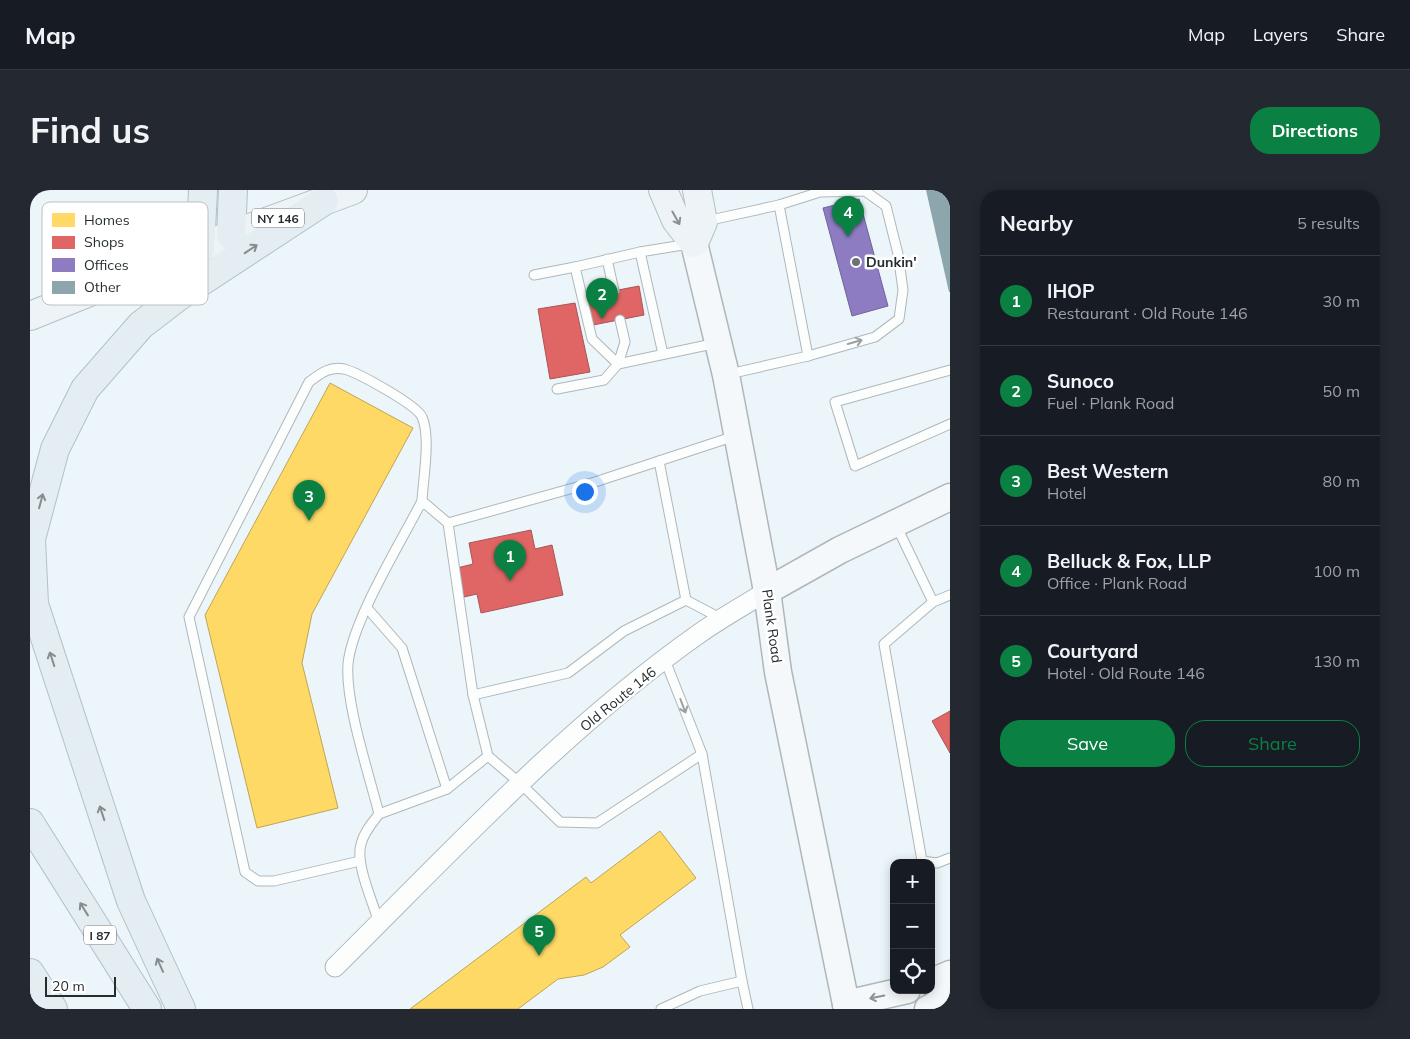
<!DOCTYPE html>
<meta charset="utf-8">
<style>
:root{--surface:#171b24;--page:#242831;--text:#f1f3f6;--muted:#9ea1a6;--line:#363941;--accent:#0b8043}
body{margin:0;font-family:Mulish,sans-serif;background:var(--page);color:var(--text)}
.controls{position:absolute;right:15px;bottom:15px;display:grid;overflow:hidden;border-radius:10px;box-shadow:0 2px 12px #0003}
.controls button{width:45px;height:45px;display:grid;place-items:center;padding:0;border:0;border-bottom:1px solid var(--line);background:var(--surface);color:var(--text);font:25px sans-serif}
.scale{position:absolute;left:15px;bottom:12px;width:71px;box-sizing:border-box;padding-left:5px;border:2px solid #252d30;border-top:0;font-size:14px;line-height:18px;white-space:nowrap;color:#252d30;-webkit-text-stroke:4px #fff;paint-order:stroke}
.you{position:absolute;left:554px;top:301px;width:18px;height:18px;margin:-12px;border:4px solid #fff;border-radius:50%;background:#1a73e8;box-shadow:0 0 0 8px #1a73e833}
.badge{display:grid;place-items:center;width:32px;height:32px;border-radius:50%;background:var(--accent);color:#fff;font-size:16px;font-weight:700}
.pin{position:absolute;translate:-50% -41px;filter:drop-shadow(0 1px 2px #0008)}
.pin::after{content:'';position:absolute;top:26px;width:18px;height:15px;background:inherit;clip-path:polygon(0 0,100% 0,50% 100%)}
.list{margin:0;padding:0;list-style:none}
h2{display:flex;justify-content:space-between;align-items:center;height:65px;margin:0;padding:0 20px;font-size:21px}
h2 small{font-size:16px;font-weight:400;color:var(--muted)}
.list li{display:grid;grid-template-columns:32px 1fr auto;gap:15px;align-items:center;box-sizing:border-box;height:90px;padding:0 20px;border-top:1px solid var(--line)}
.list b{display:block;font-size:19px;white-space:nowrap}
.list p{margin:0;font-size:16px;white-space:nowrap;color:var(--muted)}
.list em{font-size:16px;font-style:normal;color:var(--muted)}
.actions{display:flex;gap:10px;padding:15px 20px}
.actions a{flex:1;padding:11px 0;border:1px solid var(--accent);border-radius:20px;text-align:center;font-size:18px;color:var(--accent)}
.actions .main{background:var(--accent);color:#fff}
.icon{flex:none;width:28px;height:28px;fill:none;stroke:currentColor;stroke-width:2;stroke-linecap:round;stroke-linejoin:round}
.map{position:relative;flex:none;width:920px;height:819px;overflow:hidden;border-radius:20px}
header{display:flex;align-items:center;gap:30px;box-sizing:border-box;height:70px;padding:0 25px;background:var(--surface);border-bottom:1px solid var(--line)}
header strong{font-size:24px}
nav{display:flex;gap:28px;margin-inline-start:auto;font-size:18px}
.intro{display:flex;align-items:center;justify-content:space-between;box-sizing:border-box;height:120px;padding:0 30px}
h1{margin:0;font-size:35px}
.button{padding:12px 22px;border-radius:20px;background:var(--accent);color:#fff;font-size:18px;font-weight:700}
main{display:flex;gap:30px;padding:0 30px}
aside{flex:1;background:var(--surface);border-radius:20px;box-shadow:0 2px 12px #0003}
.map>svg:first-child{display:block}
.homes{fill:#ffd966;stroke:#bea556}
.shops{fill:#e06666;stroke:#a85556}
.offices{fill:#8e7cc3;stroke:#6e6497}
.building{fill:#8da5ac}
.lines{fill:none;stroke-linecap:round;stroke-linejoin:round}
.lane-casing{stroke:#afb7ba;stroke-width:11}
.street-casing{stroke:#afb7ba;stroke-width:21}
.secondary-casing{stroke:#afb7ba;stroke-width:29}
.primary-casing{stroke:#b3c1c6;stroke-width:30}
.highway-casing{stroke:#b3c1c6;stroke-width:30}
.lane{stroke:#fcfefe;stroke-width:9}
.street{stroke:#fcfefe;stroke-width:19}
.secondary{stroke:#f5f8fa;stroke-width:26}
.primary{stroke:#edf3f6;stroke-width:28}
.highway{stroke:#e4edf1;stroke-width:28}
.oneway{stroke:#899093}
.oneway2{stroke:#848d90}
.oneway3{stroke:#9ba0a1}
.oneway4{stroke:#8d9295}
.poi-dot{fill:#6b7376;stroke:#fff;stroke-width:2}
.labels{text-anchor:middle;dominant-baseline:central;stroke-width:5;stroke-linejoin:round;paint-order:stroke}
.shield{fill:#fff;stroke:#666c6e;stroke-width:1}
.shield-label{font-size:12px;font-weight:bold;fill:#252d30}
.poi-label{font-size:14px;font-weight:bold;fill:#252d30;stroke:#fff;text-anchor:start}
.street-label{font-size:14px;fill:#252d30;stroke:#fff}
.key{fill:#fff;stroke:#bec0c1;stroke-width:1}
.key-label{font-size:14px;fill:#252d30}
</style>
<header>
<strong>Map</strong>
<nav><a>Map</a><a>Layers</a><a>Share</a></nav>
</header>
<div class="intro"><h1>Find us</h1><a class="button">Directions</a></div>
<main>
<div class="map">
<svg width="920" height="819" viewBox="0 0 920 819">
<rect width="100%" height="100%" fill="#ecf5f9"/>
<g class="homes">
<path d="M 300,193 L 383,238 L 282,424 L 272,473 L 308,618 L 227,638 L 175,425 Z"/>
<path d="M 630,641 L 666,688 L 590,745 L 600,757 L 573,777 L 554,785 L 528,789 L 488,819 L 380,819 L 556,687 L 561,693 Z"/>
</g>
<g class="shops">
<path d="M 609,96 L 614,125 L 563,135 L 557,106 Z"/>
<path d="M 545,113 L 560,182 L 520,189 L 508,119 Z"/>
<path d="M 501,340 L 505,359 L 522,355 L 533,405 L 451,423 L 447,404 L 434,407 L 427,378 L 443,374 L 439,353 Z"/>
<path d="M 920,521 L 920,563 L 902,531 Z"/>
</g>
<path class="offices" d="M 829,9 L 858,116 L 822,126 L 793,18 Z"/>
<path class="building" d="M 896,0 L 920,0 L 920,102 L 919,102 Z"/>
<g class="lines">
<g class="lane-casing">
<g id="lane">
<path d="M 749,15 L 790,2 L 835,1 L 856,16 L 868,64 L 873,100 L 869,129 L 845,147 L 778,166"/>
<path d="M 676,31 L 749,15 L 778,166 L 699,184"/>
<path d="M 577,69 L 584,101"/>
<path d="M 504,85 L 545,77"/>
<path d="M 590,130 L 595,152 L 588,174 L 562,149 L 545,77 L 610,62"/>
<path d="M 633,164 L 610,62 L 659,54"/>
<path d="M 920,180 L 805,212 L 825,276 L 920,234"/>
<path d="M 527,199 L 574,190 L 588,174 L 687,153"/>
<path d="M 629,271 L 656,410"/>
<path d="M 418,333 L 392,311 C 371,352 322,431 318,474 C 315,513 339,584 349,624 L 417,599 L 458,566"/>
<path d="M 866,335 L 903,412"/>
<path d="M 920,405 L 903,412 L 854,454 L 892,671 L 907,673 L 920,668"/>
<path d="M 337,418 L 372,458 L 417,599"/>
<path d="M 635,470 L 672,564 L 712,791"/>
<path d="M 443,505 L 538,483 L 594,441 L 656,410 L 692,429"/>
<path d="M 672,564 L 567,633 L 530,632 L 491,594 L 458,566 L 443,505 L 418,333 L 565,292 L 705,246"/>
<path d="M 349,624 C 342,633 334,642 331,654 C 325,674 343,712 349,733"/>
<path d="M 330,671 L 244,691 L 228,691 L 215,682 L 159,427 L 279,192 C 290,184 299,176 314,179 C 327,182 387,215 392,227 C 401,247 393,289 392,311"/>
<path d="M 631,819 L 670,801 L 712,791 L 718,819"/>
</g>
</g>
<g class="street-casing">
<path id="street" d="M 305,777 C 422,661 535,538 670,443 C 691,428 715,415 737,401"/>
</g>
<g class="secondary-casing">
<g id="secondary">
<path d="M 664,53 L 696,185 L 737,401 L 748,482 L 817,819"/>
<path d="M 737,401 L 810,360 L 920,307"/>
<path d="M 901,792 L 920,784"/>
<path d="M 816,814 L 877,800"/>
<path d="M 898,819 L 920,808"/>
</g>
</g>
<g class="primary-casing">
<g id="primary">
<path d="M 633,0 L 646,30 L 664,53 L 673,32 L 667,0"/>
<path d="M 0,126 L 201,45 L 323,0"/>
</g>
</g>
<g class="highway-casing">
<g id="highway">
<path d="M 201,45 L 203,0"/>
<path d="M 170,59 L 173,0"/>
<path d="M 0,633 L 117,819"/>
<path d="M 0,783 L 23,819"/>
<path d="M 151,819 L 101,711 L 4,414 L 1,349 L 25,259 L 55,199 L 111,135 L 149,106 L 294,11"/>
</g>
</g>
<use href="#lane" class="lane"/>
<use href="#street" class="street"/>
<use href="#secondary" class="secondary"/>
<use href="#primary" class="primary"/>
<use href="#highway" class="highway"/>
</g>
<defs><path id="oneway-shaft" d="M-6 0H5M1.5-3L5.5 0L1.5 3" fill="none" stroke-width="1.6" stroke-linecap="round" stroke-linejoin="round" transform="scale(1.25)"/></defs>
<use class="oneway" href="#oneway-shaft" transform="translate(646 28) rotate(61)"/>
<g class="oneway2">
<use href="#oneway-shaft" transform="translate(221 59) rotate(-34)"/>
<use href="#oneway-shaft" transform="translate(11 311) rotate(-75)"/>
<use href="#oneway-shaft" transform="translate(22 469) rotate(-108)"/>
<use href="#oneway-shaft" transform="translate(72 623) rotate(-108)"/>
<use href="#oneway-shaft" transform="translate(54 719) rotate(-122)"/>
<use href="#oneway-shaft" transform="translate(130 775) rotate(-114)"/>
</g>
<g class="oneway3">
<use href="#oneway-shaft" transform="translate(825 152) rotate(-16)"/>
<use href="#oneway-shaft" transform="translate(653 516) rotate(69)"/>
</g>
<use class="oneway4" href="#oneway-shaft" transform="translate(847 807) rotate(168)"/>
<circle class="poi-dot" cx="826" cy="72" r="5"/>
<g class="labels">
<g class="shield">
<rect x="222" y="18.5" width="52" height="19" rx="4"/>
<rect x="54" y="735.5" width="32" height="19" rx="4"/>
</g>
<g class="shield-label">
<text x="248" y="28">NY 146</text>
<text x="70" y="745">I 87</text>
</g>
<g class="poi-label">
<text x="836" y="72">Dunkin'</text>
</g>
<g class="street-label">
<text transform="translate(742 436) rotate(82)">Plank Road</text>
<text transform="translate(588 509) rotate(-39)">Old Route 146</text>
</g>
</g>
<rect x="12" y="12" width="166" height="103" rx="8" class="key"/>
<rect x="22" y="23" width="23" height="14" fill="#ffd966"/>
<rect x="22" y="46" width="23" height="13" fill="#e06666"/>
<rect x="22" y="68" width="23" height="14" fill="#8e7cc3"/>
<rect x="22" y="91" width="23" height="13" fill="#8da5ac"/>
<g class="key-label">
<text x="54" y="35">Homes</text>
<text x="54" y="57">Shops</text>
<text x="54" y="80">Offices</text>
<text x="54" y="102">Other</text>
</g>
</svg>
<div class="controls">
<button>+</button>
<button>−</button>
<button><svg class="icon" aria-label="locate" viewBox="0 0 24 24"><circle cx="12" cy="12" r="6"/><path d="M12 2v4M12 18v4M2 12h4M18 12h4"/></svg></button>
</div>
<div class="scale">20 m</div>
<div class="you"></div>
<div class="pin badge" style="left:480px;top:391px">1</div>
<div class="pin badge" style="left:572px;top:129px">2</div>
<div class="pin badge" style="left:279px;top:331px">3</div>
<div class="pin badge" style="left:818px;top:47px">4</div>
<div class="pin badge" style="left:509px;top:766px">5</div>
</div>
<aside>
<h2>Nearby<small>5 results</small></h2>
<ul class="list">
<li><span class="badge">1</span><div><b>IHOP</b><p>Restaurant · Old Route 146</p></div><em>30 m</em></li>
<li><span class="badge">2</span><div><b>Sunoco</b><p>Fuel · Plank Road</p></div><em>50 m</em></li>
<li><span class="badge">3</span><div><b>Best Western</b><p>Hotel</p></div><em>80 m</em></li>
<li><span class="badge">4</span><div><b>Belluck &amp; Fox, LLP</b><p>Office · Plank Road</p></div><em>100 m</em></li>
<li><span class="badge">5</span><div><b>Courtyard</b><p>Hotel · Old Route 146</p></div><em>130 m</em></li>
</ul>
<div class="actions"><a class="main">Save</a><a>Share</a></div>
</aside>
</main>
